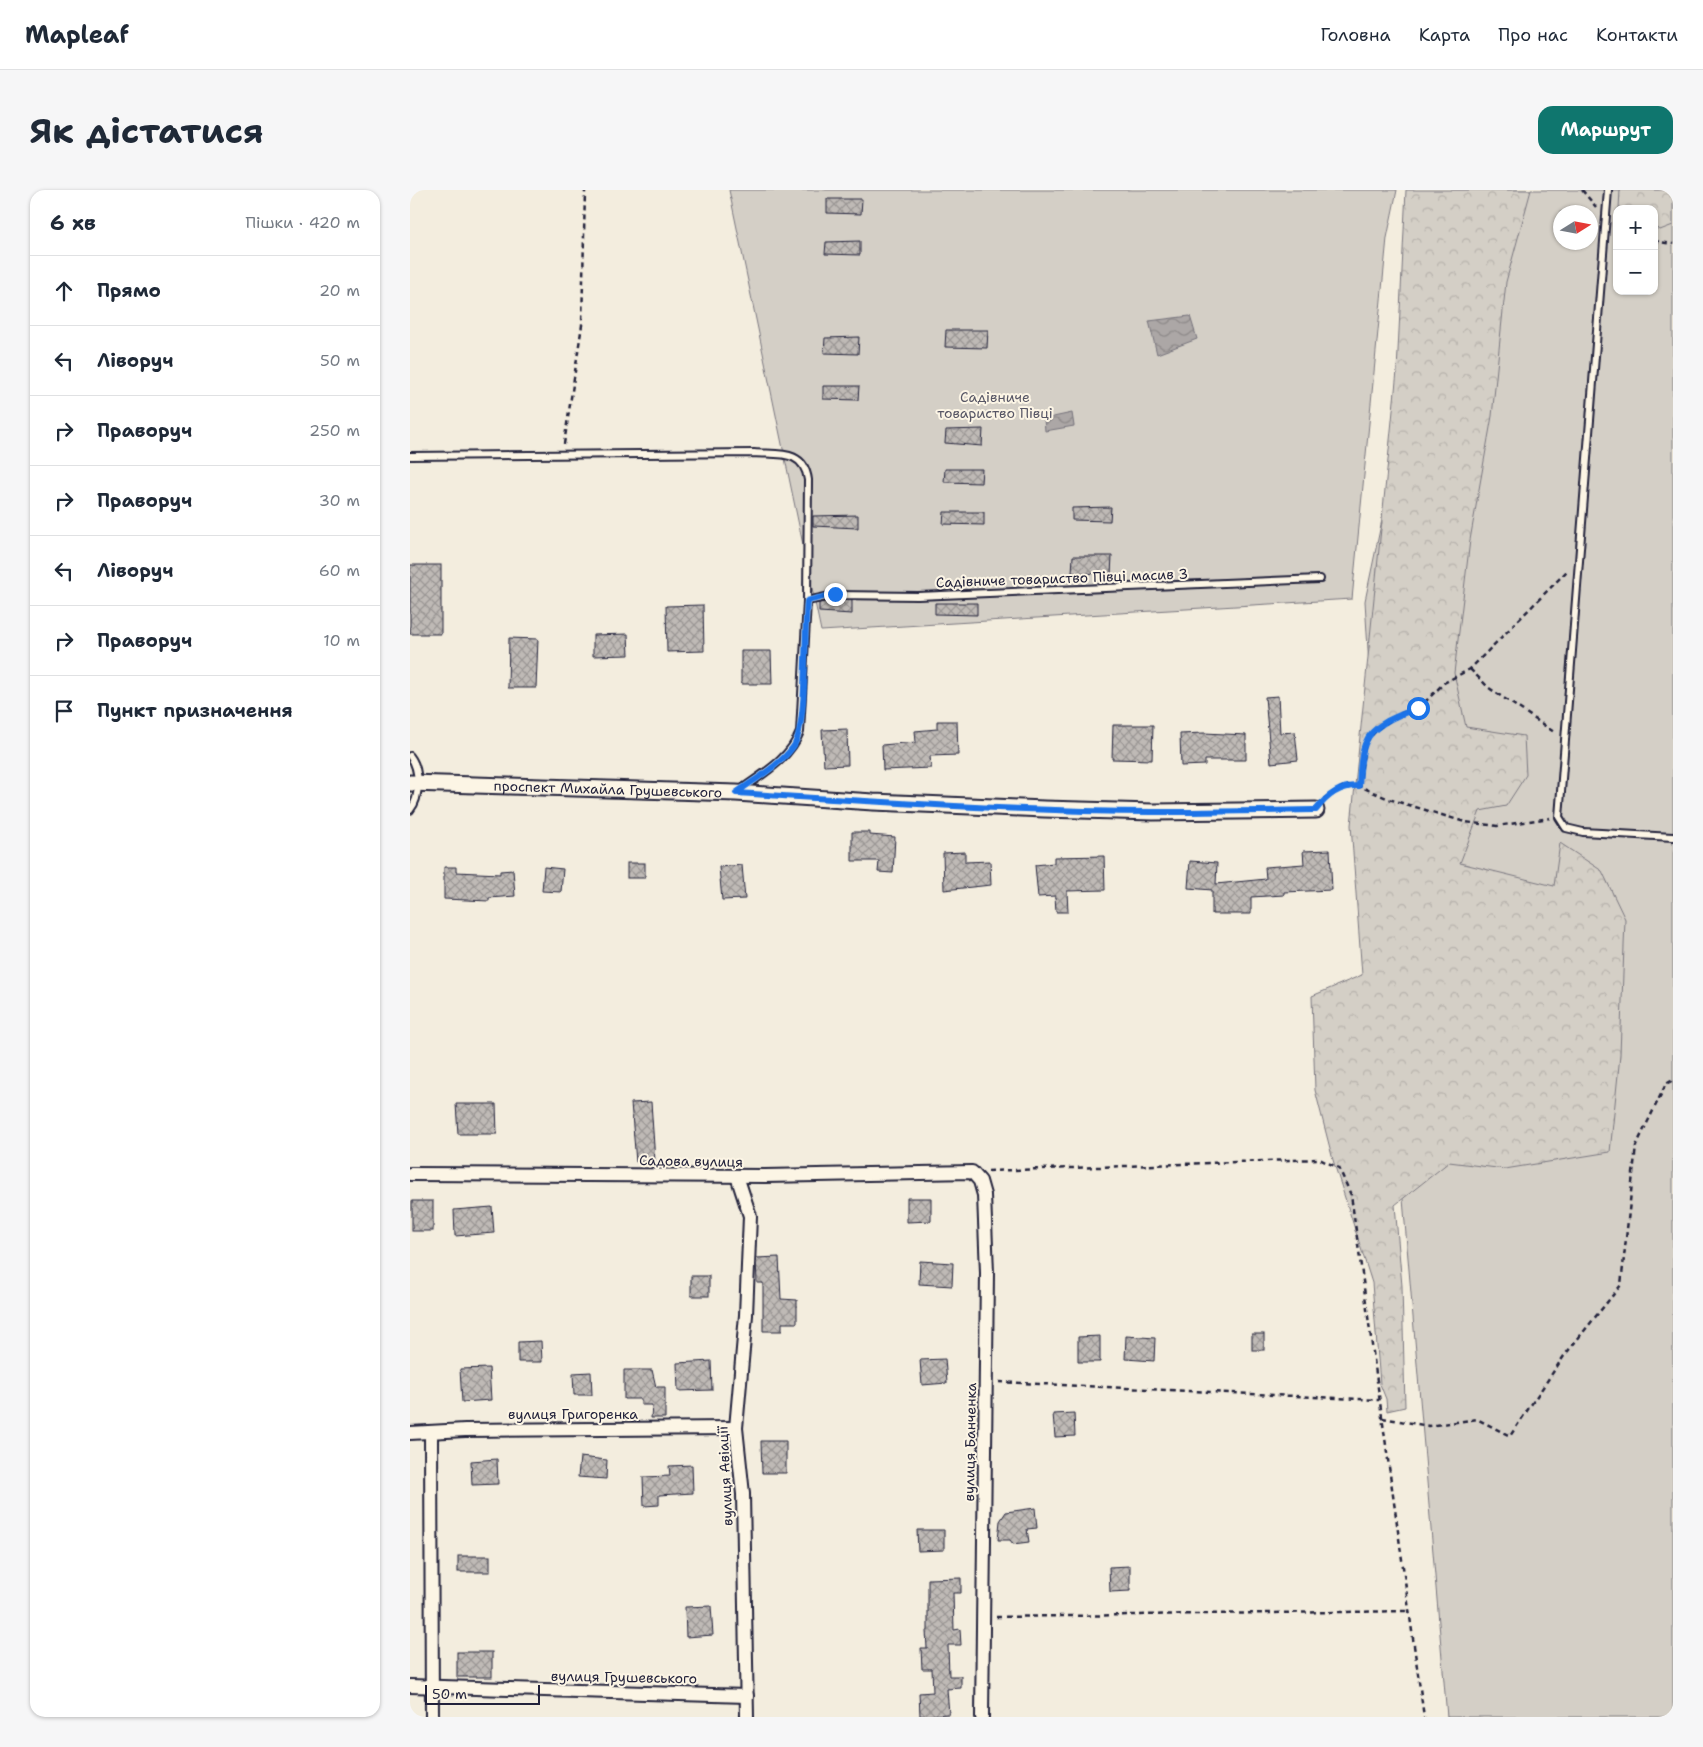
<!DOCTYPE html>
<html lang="uk">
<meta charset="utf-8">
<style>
:root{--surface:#fff;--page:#f6f6f7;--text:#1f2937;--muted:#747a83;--line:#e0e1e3;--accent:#0f766e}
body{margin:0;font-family:"Shantell Sans",sans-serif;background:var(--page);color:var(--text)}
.controls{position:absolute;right:15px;top:15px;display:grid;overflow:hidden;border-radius:10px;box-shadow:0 1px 4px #0004}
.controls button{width:45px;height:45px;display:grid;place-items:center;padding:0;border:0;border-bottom:1px solid var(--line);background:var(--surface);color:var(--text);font:25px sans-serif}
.compass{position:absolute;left:1143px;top:15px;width:45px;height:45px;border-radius:50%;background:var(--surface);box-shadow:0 1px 4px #0004;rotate:79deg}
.scale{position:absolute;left:15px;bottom:12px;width:115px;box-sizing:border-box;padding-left:5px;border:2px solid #22223b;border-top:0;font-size:14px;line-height:18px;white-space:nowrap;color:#22223b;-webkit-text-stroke:4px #fcf5e5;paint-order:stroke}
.stop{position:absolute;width:15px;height:15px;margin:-11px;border:4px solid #1a73e8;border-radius:50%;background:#fff}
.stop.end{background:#1a73e8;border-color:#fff;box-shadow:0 1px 5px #0008}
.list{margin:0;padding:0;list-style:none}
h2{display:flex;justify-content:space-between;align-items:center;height:65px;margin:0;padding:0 20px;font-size:21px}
h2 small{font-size:16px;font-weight:400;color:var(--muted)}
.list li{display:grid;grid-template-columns:32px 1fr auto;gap:15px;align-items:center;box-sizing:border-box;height:70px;padding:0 20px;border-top:1px solid var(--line)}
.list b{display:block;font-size:19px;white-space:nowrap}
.list em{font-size:16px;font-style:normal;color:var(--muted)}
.icon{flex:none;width:28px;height:28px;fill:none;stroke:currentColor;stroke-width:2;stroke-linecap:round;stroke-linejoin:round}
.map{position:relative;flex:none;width:1263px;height:1527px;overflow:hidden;border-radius:15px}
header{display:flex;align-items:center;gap:30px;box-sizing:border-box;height:70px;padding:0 25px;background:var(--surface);border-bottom:1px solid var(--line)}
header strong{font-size:24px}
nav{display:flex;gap:28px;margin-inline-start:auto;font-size:18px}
.intro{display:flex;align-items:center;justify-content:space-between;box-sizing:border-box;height:120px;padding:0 30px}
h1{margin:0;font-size:35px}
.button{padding:12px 22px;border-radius:15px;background:var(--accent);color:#fff;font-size:18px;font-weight:700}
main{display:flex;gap:30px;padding:0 30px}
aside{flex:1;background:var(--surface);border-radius:15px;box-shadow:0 1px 4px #0004}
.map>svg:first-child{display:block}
.green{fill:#d4cfc6;stroke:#7b7880;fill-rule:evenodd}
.forest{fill:url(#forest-crowns);stroke:#7b7880}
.water{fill:url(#water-waves);stroke:#75727b}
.building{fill:url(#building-cross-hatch);stroke:#22223b}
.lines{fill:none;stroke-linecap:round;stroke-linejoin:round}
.service-casing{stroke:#22223b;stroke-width:10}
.minor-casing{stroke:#22223b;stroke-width:16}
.tertiary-casing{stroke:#22223b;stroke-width:19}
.path{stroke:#22223b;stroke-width:2.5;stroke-dasharray:5 4;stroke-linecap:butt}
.service{stroke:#fcf5e5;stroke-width:6}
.minor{stroke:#fcf5e5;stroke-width:12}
.tertiary{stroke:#fcf5e5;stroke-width:15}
.route{stroke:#1a73e8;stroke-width:6}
.labels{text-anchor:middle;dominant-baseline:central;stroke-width:4;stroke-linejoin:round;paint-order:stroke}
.park-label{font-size:14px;fill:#575665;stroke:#fcf5e5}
.street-label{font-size:14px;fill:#22223b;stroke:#fcf5e5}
</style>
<header>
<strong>Mapleaf</strong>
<nav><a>Головна</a><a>Карта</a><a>Про нас</a><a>Контакти</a></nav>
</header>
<div class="intro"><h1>Як дістатися</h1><a class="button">Маршрут</a></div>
<main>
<aside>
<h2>6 хв<small>Пішки · 420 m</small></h2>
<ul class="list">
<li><svg class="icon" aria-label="ahead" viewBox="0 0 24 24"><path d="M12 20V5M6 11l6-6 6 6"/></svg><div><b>Прямо</b></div><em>20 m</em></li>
<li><svg class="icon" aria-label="left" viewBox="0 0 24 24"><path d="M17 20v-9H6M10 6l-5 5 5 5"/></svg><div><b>Ліворуч</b></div><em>50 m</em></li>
<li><svg class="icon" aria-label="right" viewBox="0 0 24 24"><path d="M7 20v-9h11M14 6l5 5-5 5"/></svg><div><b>Праворуч</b></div><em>250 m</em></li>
<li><svg class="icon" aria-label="right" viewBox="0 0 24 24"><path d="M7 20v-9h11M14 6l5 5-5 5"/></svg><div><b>Праворуч</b></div><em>30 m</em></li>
<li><svg class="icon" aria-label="left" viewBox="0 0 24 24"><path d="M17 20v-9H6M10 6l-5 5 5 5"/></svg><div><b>Ліворуч</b></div><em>60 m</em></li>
<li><svg class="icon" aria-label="right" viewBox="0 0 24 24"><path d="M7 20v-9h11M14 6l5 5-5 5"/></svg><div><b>Праворуч</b></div><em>10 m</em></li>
<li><svg class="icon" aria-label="arrive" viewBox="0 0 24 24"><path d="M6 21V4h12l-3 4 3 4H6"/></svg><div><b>Пункт призначення</b></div></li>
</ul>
</aside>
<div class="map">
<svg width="1263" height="1527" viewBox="0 0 1263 1527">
<defs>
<pattern id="forest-crowns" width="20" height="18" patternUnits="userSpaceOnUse" patternTransform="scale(1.25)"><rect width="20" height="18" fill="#d4cfc6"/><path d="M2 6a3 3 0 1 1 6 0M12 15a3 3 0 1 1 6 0" fill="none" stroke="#b6b1ab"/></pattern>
<pattern id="water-waves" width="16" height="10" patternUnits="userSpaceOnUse" patternTransform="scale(1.25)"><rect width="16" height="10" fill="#aca7a6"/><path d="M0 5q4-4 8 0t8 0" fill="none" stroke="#8c8888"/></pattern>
<pattern id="building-cross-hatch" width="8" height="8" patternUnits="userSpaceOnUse" patternTransform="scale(1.25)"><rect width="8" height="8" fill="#bfbab6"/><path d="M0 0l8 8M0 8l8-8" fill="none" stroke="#9b9795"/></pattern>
</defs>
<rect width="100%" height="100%" fill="#f3edde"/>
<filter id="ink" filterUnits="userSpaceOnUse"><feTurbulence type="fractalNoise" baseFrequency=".02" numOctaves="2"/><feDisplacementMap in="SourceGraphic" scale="10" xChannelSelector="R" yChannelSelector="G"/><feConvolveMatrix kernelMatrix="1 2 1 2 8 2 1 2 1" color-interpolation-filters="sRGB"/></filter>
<g filter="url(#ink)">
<g class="green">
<path d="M 319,0 L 987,0 L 977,48 L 942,409 L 411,441 Z"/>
<path d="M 1041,0 L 1263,0 L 1263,1527 L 1037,1527 L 989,962 L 955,411 ZM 1207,19 L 1244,19 L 1244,101 L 1207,101 ZM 1150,22 L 1180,22 L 1180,52 L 1150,52 Z"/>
</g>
<g class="forest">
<path d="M 996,0 L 1121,0 L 1096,92 L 1082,226 L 1060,350 L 1044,483 L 1056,537 L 1114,546 L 1116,585 L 1096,616 L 1070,621 L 1050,673 L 1144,696 L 1150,653 L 1192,681 L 1215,729 L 1210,865 L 1200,962 L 1095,979 L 1039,972 L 985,1015 L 992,1096 L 995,1217 L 977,1221 L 976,1209 L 970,1194 L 962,1093 L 923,970 L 905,900 L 902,806 L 952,785 L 941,635 L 987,181 Z"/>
<path d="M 1210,0 L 1263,0 L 1263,35 L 1250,40 L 1244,37 L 1244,19 L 1209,18 Z"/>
</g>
<g class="water">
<path d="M 780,126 L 787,149 L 747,164 L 739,131 Z"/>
<path d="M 662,223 L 664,236 L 635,241 L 634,229 Z"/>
</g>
<g class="building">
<path d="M 417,9 L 452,9 L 451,24 L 417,23 Z"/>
<path d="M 450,51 L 450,65 L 415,64 L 416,52 Z"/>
<path d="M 536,140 L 578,140 L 577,158 L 535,157 Z"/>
<path d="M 449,147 L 448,164 L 414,163 L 415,148 Z"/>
<path d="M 413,196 L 449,196 L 448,210 L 413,209 Z"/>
<path d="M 573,239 L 572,256 L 535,253 L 536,240 Z"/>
<path d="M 535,279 L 572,279 L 571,293 L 534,292 Z"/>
<path d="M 701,317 L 700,331 L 662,330 L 662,318 Z"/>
<path d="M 534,322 L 574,322 L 574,335 L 533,334 Z"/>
<path d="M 448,325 L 448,338 L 403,336 L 403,326 Z"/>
<path d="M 663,366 L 702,366 L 701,384 L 662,383 Z"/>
<rect x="0" y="375" width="31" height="69"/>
<path d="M 425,410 L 442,410 L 442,424 L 409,422 L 409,413 Z"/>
<path d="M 525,413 L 567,413 L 567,425 L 525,424 Z"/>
<path d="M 293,415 L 294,461 L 257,462 L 256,416 Z"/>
<path d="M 218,444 L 219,465 L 183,466 L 183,445 Z"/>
<path d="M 99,448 L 128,449 L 126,498 L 98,498 Z"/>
<path d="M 331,461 L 361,461 L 362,494 L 331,494 Z"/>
<path d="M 868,506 L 870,543 L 885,542 L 888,570 L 861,573 L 855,507 Z"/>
<path d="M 527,531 L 547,531 L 548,565 L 520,566 L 521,578 L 473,580 L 472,555 L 506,552 L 505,541 L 527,539 Z"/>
<path d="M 703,535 L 743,535 L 742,570 L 702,569 Z"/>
<path d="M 437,539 L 438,575 L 414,576 L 412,540 Z"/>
<path d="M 794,543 L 836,545 L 836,570 L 795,570 L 795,575 L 771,576 L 770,544 Z"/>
<path d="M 442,642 L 460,642 L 460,645 L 485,647 L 483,683 L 468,682 L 469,671 L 442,671 Z"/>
<path d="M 920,660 L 922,700 L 874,702 L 874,705 L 841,707 L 841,724 L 802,724 L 802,700 L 778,698 L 780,671 L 807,673 L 806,694 L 856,689 L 855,677 L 894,674 L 893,661 Z"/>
<path d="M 555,662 L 555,672 L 580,671 L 581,695 L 534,700 L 533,663 Z"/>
<path d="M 694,666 L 695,700 L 657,701 L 658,722 L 646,722 L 645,706 L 628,707 L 625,675 L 644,673 L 644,667 Z"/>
<rect x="217" y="673" width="18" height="15"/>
<path d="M 332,675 L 335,709 L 312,710 L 309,677 Z"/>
<path d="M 34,677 L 46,677 L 46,682 L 90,684 L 90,681 L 103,680 L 105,706 L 79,708 L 79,711 L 34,709 Z"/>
<path d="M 134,677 L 153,679 L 151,702 L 132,701 Z"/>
<path d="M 241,912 L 245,971 L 226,972 L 221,913 Z"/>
<path d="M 46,914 L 86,914 L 87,944 L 48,944 Z"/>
<path d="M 497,1008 L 521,1008 L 521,1031 L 497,1032 Z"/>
<rect x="2" y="1011" width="21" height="30"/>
<path d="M 82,1017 L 84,1043 L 45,1046 L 44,1020 Z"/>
<path d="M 369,1067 L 371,1109 L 387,1110 L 387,1133 L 372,1133 L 372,1141 L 353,1141 L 353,1093 L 347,1093 L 346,1068 Z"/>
<path d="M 510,1071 L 543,1073 L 542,1096 L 509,1094 Z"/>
<rect x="281" y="1086" width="18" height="20"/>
<rect x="842" y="1144" width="12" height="16"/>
<path d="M 690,1146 L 690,1172 L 668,1172 L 668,1147 Z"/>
<path d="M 716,1146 L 745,1148 L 744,1171 L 715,1169 Z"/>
<path d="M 131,1151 L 132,1172 L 108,1172 L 108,1152 Z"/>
<path d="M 535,1169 L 537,1193 L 512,1195 L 510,1170 Z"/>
<path d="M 301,1171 L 302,1200 L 268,1201 L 267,1173 Z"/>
<path d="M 79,1178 L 81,1210 L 52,1212 L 50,1179 Z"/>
<path d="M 214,1180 L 242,1180 L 246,1197 L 255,1197 L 255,1228 L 241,1228 L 242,1215 L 231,1215 L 231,1209 L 214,1209 Z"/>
<path d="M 181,1182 L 182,1205 L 164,1205 L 163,1183 Z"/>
<path d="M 664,1223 L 665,1246 L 645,1247 L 643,1224 Z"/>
<path d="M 351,1251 L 376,1251 L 376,1283 L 352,1283 Z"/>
<path d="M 170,1267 L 197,1270 L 196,1289 L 168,1287 Z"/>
<path d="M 87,1269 L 88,1294 L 62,1295 L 61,1271 Z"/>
<path d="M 282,1275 L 283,1303 L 249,1305 L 249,1315 L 234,1316 L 233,1287 L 260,1286 L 259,1276 Z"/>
<path d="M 625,1318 L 627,1338 L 617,1339 L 619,1352 L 603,1354 L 600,1350 L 588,1350 L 590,1331 L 596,1322 Z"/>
<path d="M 507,1340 L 534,1340 L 534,1360 L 508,1361 Z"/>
<rect x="48" y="1366" width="32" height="16"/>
<path d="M 720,1376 L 720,1401 L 700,1402 L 699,1377 Z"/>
<path d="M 551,1388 L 551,1403 L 543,1403 L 544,1440 L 550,1439 L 551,1455 L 538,1455 L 539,1486 L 551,1486 L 551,1498 L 537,1499 L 539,1524 L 510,1526 L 509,1503 L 523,1502 L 522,1479 L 512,1479 L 511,1458 L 517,1458 L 516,1441 L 518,1441 L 518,1389 Z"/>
<path d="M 301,1416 L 303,1445 L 276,1447 L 275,1417 Z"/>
<rect x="47" y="1462" width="35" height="25"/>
</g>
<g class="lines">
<g class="service-casing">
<g id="service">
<path d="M 1198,0 L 1149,627 L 1156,638 L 1173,642 L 1263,647"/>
<path d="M 0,266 L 344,263 C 368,265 394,259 398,290 L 397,411 L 390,542 C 379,570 352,584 329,601"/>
<path d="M 397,411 L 425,405 L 508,406 L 910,389"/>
<path d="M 0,566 C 10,579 11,607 0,620"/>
</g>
</g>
<g class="minor-casing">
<g id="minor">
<path d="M 0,984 L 355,986 L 562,982 L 570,991 L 574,1005 L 577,1083 L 572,1527"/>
<path d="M 327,986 L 340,1026 L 336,1125 L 326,1238 L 333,1304 L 337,1527"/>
<path d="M 21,1242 L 22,1527"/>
<path d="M 0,1243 L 55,1240 L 326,1238"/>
<path d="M 0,1496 L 337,1506"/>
</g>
</g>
<g class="tertiary-casing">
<g id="tertiary">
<path id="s1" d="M 0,593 L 326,603 L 463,612 L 634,619 L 743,622 L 906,620"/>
</g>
</g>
<g class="path">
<path d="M 1172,0 L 1186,17"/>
<path d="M 1244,51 L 1263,54"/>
<path d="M 154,254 L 172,135 L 175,0"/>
<path d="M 1060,479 L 1079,498 L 1144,542"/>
<path d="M 949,596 L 955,553 L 967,539 L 990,524 L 1009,518 L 1034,493 L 1060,479 L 1158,380"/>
<path d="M 914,609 L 934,596 L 949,596 L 979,609 L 1055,632 L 1087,636 L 1140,628"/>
<path d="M 578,981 L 909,969 L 929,978 L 941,1005 L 1014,1527"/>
<path d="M 589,1192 L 969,1210"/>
<path d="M 972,1228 L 1019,1236 L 1067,1229 L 1100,1246 L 1154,1166 L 1211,1095 L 1226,956 L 1256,894 L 1263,890"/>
<path d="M 586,1427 L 999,1421"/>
</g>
<use href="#service" class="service"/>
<use href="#minor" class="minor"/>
<use href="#tertiary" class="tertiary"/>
</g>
</g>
<g class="lines" filter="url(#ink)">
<path class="route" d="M 425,404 L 397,411 C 394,441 398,537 383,557 C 369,576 345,589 326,603 C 465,612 604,621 743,622 C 797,622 851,621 906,620 C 917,605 930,595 949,596 C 950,583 950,566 955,554 C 962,534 991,524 1008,518"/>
</g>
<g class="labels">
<g class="park-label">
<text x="585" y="207">Садівниче<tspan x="585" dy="16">товариство Півці</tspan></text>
</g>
<g class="street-label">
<text transform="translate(652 388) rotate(-2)">Садівниче товариство Півці масив 3</text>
<text stroke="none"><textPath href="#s1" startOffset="198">проспект Михайла Грушевського</textPath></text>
<text transform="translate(281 971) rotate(1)">Садова вулиця</text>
<text x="163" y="1224">вулиця Григоренка</text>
<text transform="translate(560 1252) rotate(-89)">вулиця Банченка</text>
<text transform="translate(315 1286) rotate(-93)">вулиця Авіації</text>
<text transform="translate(214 1487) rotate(1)">вулиця Грушевського</text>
</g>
</g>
</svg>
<div class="controls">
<button>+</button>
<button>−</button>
</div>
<svg class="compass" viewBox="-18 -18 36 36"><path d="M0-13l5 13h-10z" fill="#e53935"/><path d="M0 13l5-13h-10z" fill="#747a83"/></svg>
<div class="scale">50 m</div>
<div class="stop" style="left:1008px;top:518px"></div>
<div class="stop end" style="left:425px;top:404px"></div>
</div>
</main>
